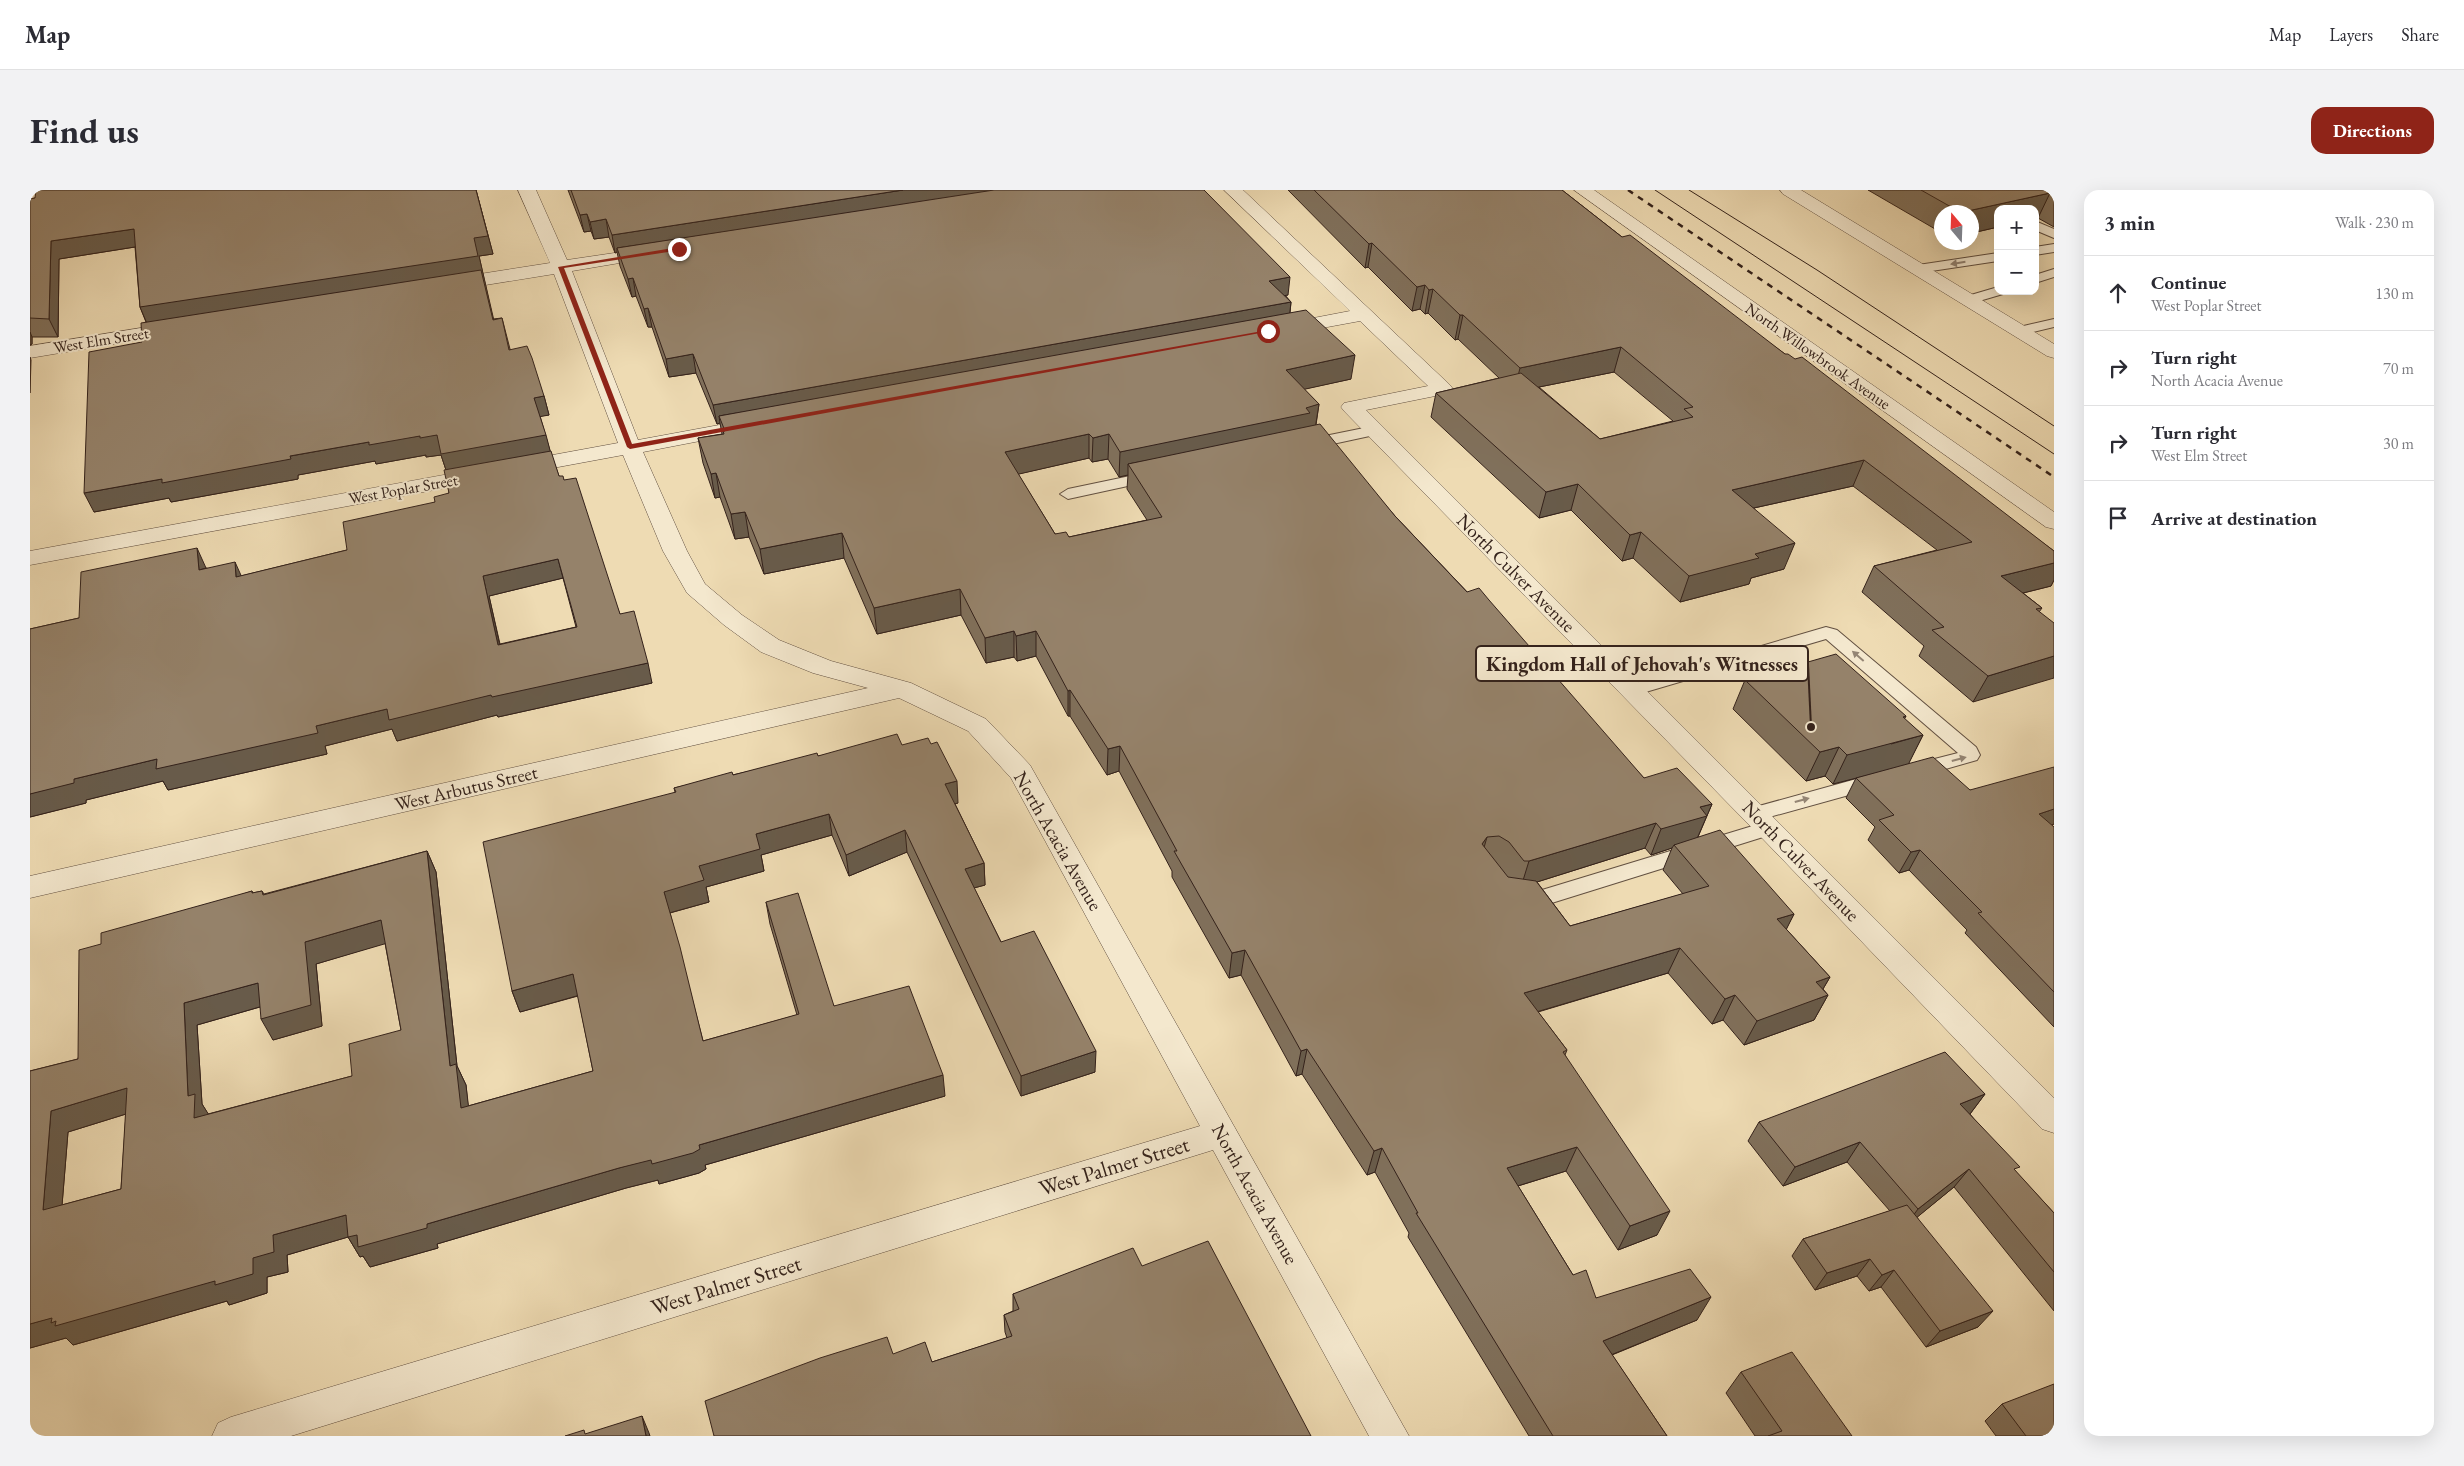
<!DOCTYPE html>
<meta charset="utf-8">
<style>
:root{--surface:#fff;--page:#f2f2f3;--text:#2b2b33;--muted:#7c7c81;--line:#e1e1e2;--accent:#8f2418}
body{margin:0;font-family:"EB Garamond",serif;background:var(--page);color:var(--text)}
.controls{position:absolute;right:15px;top:15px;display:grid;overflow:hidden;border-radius:10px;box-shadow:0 5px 20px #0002}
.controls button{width:45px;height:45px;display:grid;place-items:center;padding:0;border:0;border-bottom:1px solid var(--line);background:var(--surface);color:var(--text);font:25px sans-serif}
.compass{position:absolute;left:1904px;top:15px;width:45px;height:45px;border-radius:50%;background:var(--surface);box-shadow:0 5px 20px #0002;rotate:341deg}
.stop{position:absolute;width:15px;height:15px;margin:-11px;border:4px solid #8f2418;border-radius:50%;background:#fff}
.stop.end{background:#8f2418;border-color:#fff;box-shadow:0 1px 5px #0008}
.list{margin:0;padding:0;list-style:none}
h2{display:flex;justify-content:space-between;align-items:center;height:65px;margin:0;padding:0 20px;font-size:21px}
h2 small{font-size:16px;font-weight:400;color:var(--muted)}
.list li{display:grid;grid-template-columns:32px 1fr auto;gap:15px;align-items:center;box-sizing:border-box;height:75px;padding:0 20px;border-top:1px solid var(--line)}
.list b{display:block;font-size:19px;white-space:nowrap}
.list p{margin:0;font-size:16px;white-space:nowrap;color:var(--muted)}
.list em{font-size:16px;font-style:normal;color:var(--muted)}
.icon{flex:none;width:28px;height:28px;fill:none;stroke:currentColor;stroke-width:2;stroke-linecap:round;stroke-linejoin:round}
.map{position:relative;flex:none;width:2024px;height:1246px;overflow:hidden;border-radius:15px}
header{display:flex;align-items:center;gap:30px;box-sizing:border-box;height:70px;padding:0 25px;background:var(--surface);border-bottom:1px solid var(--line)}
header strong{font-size:24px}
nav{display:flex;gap:28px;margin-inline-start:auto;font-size:18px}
.intro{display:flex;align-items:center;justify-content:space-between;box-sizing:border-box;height:120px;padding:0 30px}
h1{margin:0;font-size:35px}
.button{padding:12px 22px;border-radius:15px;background:var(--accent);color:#fff;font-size:18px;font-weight:700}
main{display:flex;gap:30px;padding:0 30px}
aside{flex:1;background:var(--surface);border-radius:15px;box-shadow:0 5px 20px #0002}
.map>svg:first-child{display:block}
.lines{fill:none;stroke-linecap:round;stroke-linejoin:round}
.lane-casing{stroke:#625041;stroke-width:2}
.street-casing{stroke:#625041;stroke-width:1}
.lane{fill:#f4e8ce;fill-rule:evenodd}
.street{fill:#f4e8ce;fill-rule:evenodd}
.tram{stroke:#34221b;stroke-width:1}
.rail{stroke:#34221b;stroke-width:2.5;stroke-dasharray:6 6;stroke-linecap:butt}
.wall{fill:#80705b;stroke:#34221b;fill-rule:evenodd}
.shaded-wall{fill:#685b4a;stroke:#34221b}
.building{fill:#95826a;stroke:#34221b;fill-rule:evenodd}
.oneway{fill:#948574}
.route{fill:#8f2418}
.labels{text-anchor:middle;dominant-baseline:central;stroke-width:4;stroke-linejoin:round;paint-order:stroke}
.far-street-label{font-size:16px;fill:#34221b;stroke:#f4e8ce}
.street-label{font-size:19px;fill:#34221b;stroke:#f4e8ce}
.near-street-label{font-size:22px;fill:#34221b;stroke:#f4e8ce}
.leader{fill:none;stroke:#34221b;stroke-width:2}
.callout-dot{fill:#34221b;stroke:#f4e8ce;stroke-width:2}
.callout{fill:#f4e8ce;stroke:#34221b;stroke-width:2}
.callout-label{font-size:20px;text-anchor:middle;font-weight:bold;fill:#34221b}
</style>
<header>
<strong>Map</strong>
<nav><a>Map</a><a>Layers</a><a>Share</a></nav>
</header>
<div class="intro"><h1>Find us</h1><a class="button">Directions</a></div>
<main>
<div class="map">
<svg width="2024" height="1246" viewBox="0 0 2024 1246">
<rect width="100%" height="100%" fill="#eedbb3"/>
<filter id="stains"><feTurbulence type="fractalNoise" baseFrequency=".004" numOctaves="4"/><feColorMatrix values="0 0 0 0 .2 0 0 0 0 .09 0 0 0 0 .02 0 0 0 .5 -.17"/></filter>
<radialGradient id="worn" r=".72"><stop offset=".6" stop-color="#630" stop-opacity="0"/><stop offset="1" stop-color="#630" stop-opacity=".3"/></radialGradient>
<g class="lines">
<g class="lane-casing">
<g id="lane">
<path d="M 2005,31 L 2024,39 L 2024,48 L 2005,40 Z"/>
<path d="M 2024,54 L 2024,62 L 2005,65 L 2005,57 Z"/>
<path d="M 1968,63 L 1968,71 L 1888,83 L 1881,79 L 1888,75 Z"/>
<path d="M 2024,79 L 2024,87 L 2005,93 L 2005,85 Z"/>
<path d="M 1968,97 L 1968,101 L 1975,101 L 1973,104 L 1939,114 L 1932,110 L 1934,107 Z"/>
<path d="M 2024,129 L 2024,137 L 1990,145 L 1983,141 L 1985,138 Z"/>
<path d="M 1344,236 L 1349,238 L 1352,241 L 1349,244 L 1275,260 L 1267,255 L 1275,250 Z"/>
<path d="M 1124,281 L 1132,286 L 1130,289 L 1038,309 L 1030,304 L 1038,299 Z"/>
<path d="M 1796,437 L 1807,440 L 1946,557 L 1950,565 L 1947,570 L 1884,588 L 1877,586 L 1874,581 L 1877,576 L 1928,563 L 1796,449 L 1602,506 L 1595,504 L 1593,500 L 1595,496 Z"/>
<path d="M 1848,583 L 1855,585 L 1858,590 L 1855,595 L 1725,631 L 1718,629 L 1715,624 L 1718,619 Z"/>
<path d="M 1739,631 L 1746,633 L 1749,638 L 1746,643 L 1512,716 L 1485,712 L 1482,706 L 1485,700 L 1492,698 L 1512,700 Z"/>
</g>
</g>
<g class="street-casing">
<g id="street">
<path d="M 20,0 L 67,0 L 64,4 L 58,5 L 0,13 L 0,3 Z"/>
<path d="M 488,0 L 506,0 L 537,70 L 625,57 L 631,58 L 634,62 L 631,66 L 542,81 L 608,250 L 727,228 L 734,230 L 738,234 L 734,238 L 727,240 L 613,262 L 657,361 L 675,394 L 712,425 L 749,450 L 801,471 L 881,493 L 956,529 L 1000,575 L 1379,1246 L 1339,1246 L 1183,960 L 261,1246 L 182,1246 L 188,1233 L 201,1227 L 1170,936 L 981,588 L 938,541 L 869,508 L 0,708 L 0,686 L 838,498 L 783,483 L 731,462 L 694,435 L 657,403 L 633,361 L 593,265 L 0,375 L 0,361 L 588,253 L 524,84 L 418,101 L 411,99 L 409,95 L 411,91 L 418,89 L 520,73 Z"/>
<path d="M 1194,0 L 1213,0 L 1420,195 L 1423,199 L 1420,203 L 1336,220 L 2024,908 L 2024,943 L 2012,939 L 1729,645 L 1314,221 L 1311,217 L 1314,213 L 1398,196 L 1330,131 L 1254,145 L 1247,143 L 1244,139 L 1247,135 L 1320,121 Z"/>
<path d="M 1544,0 L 1564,0 L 2024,322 L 2024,339 L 2016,337 Z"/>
<path d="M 1750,0 L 1771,0 L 2024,154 L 2024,168 L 2017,166 L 1753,4 Z"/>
<path d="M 148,132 L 155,134 L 158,138 L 155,142 L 0,168 L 0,156 Z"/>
</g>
</g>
<use href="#lane" class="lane"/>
<use href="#street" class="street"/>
<g class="tram">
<path d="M 1625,0 L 2024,264"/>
<path d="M 1659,0 L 1787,80 L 2024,236"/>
</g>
<path class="rail" d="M 1598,0 L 2024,287"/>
</g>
<g class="wall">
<path d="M 446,0 L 463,64 L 449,66 L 463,129 L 472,128 L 480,159 L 514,206 L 519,225 L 510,226 L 520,261 L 529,286 L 534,290 L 590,424 L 622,493 L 468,527 L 467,525 L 367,551 L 362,539 L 295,556 L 297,564 L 138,600 L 133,591 L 56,610 L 56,613 L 0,627 L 0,439 L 49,428 L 176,378 L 211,386 L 317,360 L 405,312 L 419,303 L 416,280 L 411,265 L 396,267 L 396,265 L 346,274 L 345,271 L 268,285 L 268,289 L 141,312 L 139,308 L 64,322 L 112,152 L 116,132 L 110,117 L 105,57 L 29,69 L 28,147 L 2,147 L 2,154 L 0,155 L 0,9 L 5,8 ZM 533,388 L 546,437 L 470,454 L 459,406 Z"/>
<path d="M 538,0 L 1174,0 L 1258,105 L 1255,105 L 1261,112 L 1260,123 L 1321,189 L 1274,199 L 1289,214 L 1286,235 L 1365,326 L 1614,588 L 1682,614 L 1668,647 L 1764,724 L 1756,739 L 1800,787 L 1793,799 L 1798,805 L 1784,830 L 1714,855 L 1693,830 L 1682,834 L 1638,783 L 1508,822 L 1537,860 L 1535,865 L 1627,1045 L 1588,1060 L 1536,981 L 1488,996 L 1543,1085 L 1566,1108 L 1667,1130 L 1582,1165 L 1637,1246 L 1499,1246 L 1378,1047 L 1379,1043 L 1345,982 L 1337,985 L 1272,884 L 1266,886 L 1211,785 L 1199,788 L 1142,687 L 1142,681 L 1089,581 L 1077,585 L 1040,526 L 1038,526 L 1006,466 L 987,471 L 984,467 L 956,473 L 931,425 L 847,444 L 814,368 L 734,384 L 719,347 L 705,349 L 690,307 L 685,308 L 673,273 L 668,248 L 692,244 L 690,233 L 687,234 L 666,183 L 639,187 L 622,137 L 618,137 L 606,106 L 602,107 L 590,76 L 587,62 L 585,63 L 579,47 L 564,49 L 561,41 L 554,42 ZM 1059,268 L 1062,272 L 1078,269 L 1089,287 L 1098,285 L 1097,299 L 1117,330 L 1039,347 L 1025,344 L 988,284 ZM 1615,658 L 1621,665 L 1642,658 L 1633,680 L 1653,704 L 1540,736 L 1507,692 Z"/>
<path d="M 1258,0 L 1532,0 L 1592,47 L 1755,164 L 2024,361 L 2024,390 L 2021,396 L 1993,403 L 2012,418 L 1943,512 L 1889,466 L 1894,456 L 1832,402 L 1844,376 L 1907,360 L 1823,296 L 1724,318 L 1754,379 L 1721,388 L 1719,394 L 1650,412 L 1603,368 L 1592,371 L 1541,320 L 1509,328 L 1401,227 L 1406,203 L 1469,188 L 1428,149 L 1425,150 L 1398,123 L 1395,124 L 1390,119 L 1382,121 L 1338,77 L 1335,78 ZM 1584,182 L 1643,231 L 1570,249 L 1509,197 Z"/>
<path d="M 1838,0 L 2024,0 L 2024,37 L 2008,28 L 2005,28 L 2005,19 L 1968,19 L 1968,37 L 1942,43 L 1942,22 L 1912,22 L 1912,43 Z"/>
<path d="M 1715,490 L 1876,526 L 1874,529 L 1893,545 L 1878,574 L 1940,600 L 2024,634 L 2022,635 L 2024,637 L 2024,837 L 1935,743 L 1937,740 L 1879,680 L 1869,683 L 1838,650 L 1845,637 L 1816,608 L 1826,588 L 1803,594 L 1795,586 L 1776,591 L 1703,519 Z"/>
<path d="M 872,555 L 928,613 L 925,614 L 954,673 L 955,695 L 944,698 L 971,752 L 1065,882 L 991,906 L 877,662 L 819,686 L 802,645 L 731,665 L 734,681 L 676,697 L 679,712 L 640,723 L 673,851 L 767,825 L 740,734 L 736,712 L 804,816 L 915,906 L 675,975 L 676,979 L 669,983 L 629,994 L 628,990 L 596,998 L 407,1054 L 408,1058 L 340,1077 L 333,1066 L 330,1067 L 318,1047 L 257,1065 L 258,1082 L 237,1087 L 237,1103 L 199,1115 L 197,1111 L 43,1155 L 36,1148 L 0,1158 L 0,881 L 48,869 L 71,754 L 222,701 L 223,703 L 232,701 L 234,704 L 397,661 L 406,682 L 427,876 L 436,895 L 438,916 L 563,881 L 548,806 L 490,822 L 482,801 L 645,602 L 644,598 L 788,566 ZM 355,753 L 371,840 L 322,886 L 178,924 L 172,914 L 167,835 L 230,817 L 243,850 L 292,836 L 286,774 ZM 96,924 L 91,999 L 32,1015 L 38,942 Z"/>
<path d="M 1955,904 L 1940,924 L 1986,982 L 2024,1023 L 2024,1121 L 1924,997 L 1887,1027 L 1948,1137 L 1896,1157 L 1851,1097 L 1839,1101 L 1827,1086 L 1785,1100 L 1762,1066 L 1773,1049 L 1860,1021 L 1817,972 L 1753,996 L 1718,951 L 1729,932 Z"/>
<path d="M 1112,1076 L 1281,1246 L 684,1246 L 902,1172 L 977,1148 L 975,1142 L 974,1125 L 983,1121 L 983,1104 Z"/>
<path d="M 1711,1182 L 1822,1246 L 1725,1246 L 1696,1203 Z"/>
<path d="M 1972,1214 L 2024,1246 L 1966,1246 L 1955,1231 Z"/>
</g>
<g class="shaded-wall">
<path d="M 446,0 L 463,64 L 449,66 L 468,148 L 118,136 L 110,117 Z"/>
<path d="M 873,0 L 987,0 L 587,58 L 587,62 L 585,63 L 582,45 Z"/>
<path d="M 2020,3 L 2008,28 L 2005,28 L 2005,19 L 1968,19 L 1968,37 L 1942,43 L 1942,22 L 1933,22 Z"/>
<path d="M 557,24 L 561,41 L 554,42 L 550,25 Z"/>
<path d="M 576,29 L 579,47 L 564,49 L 560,32 Z"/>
<path d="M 104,39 L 111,56 L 29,69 L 28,147 L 19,129 L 21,51 Z"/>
<path d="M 1342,53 L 1338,77 L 1335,78 L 1339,54 Z"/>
<path d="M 1260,87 L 1258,105 L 1237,109 L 1239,91 Z"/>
<path d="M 603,88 L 606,106 L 602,107 L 598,89 Z"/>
<path d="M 1395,95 L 1390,119 L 1382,121 L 1387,97 Z"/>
<path d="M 1403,99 L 1398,123 L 1395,124 L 1399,100 Z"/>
<path d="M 1261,112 L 1259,130 L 689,226 L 690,233 L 687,234 L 683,215 Z"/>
<path d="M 618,118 L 622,137 L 618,137 L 614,119 Z"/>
<path d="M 1430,125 L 1433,125 L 1428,149 L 1425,150 Z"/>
<path d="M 0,142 L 2,147 L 2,154 L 0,155 Z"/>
<path d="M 1591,157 L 1584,182 L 1484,202 L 1490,178 Z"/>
<path d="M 663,164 L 666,183 L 639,187 L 636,169 Z"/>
<path d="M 1325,165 L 1321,189 L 1253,204 L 1256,180 Z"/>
<path d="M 0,167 L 1,170 L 0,203 Z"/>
<path d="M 514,206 L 519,225 L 508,227 L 504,208 Z"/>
<path d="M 1289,214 L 1285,239 L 1098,274 L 1098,285 L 1089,287 L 1090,262 Z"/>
<path d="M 1059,244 L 1059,268 L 976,287 L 975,262 Z"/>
<path d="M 1079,244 L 1078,269 L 1062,272 L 1063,248 Z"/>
<path d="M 407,245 L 516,245 L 521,264 L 417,283 L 411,265 L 396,267 L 396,265 L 346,274 L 345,271 L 268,285 L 268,289 L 141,312 L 139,308 L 64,322 L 54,303 L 339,252 L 390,246 Z"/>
<path d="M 1834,270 L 1823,296 L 1692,325 L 1702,300 Z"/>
<path d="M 686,283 L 690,307 L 685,308 L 681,284 Z"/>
<path d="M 1548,294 L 1541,320 L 1509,328 L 1516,302 Z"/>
<path d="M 715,322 L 719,347 L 705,349 L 701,324 Z"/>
<path d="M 1611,342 L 1603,368 L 1592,371 L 1600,345 Z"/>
<path d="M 812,343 L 814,368 L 734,384 L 730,359 Z"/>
<path d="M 1765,353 L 1754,379 L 1721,388 L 1719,394 L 1650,412 L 1659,386 L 1725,364 Z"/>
<path d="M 167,358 L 176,378 L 169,380 Z"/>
<path d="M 528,369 L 533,388 L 459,406 L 474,475 L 468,455 L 453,386 Z"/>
<path d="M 205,372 L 214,392 L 206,387 Z"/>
<path d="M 2024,373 L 2024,390 L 2021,396 L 1957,412 L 1971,386 Z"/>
<path d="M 930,399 L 931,425 L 847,444 L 844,418 Z"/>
<path d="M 984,441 L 984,467 L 956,473 L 955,448 Z"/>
<path d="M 1006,441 L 1006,466 L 987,471 L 986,446 Z"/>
<path d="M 2024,466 L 2024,488 L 1943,512 L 1958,486 Z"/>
<path d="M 618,473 L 622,493 L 468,527 L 467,525 L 367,551 L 362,539 L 295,556 L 297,564 L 138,600 L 133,591 L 56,610 L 56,613 L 0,627 L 0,604 L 44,589 L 127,569 L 286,536 L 357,519 L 461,505 Z"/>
<path d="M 1040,500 L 1040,526 L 1038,526 L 1038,501 Z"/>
<path d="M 1876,526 L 1861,554 L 1893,545 L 1878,575 L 1803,594 L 1817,565 L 1873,527 Z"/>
<path d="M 1090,556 L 1089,581 L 1077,585 L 1078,559 Z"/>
<path d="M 1809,557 L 1795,586 L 1776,591 L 1790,562 Z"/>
<path d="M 927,591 L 928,613 L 916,616 L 915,594 Z"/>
<path d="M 1682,614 L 1666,651 L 1644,655 L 1642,658 L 1621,665 L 1631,639 L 1670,617 Z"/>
<path d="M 2024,619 L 2024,634 L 1996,645 L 2009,624 Z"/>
<path d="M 799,624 L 802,645 L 731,665 L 734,681 L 676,697 L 679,712 L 639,723 L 634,702 L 669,676 L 726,644 Z"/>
<path d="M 1626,633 L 1615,658 L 1491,697 L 1499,671 Z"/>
<path d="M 875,640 L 877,662 L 819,686 L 816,665 Z"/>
<path d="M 1457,647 L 1450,672 L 1452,654 Z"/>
<path d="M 1890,660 L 1879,680 L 1869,683 L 1881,662 Z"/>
<path d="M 397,661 L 406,682 L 427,876 L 436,895 L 441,938 L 431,918 L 420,876 Z"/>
<path d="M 954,673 L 955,695 L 936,700 L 935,679 Z"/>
<path d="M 1764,724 L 1751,750 L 1747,729 Z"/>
<path d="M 351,730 L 361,752 L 286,774 L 292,836 L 243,850 L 231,829 L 275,752 Z"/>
<path d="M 1650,758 L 1638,783 L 1486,828 L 1494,803 Z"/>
<path d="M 1215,760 L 1211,785 L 1199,788 L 1202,763 Z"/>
<path d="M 543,784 L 550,805 L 490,822 L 482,801 Z"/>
<path d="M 1800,787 L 1787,809 L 1798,805 L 1784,830 L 1714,855 L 1727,831 L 1786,792 Z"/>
<path d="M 228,793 L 240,814 L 167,835 L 172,914 L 179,925 L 164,928 L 158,906 L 154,813 Z"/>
<path d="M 1705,805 L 1693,830 L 1682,834 L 1695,809 Z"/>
<path d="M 1277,859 L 1272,884 L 1266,886 L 1271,861 Z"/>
<path d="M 1066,861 L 1065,882 L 991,906 L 991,886 Z"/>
<path d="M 913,885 L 915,906 L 675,975 L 676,979 L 669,983 L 629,994 L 628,990 L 596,998 L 407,1054 L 408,1058 L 340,1077 L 333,1066 L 330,1067 L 318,1047 L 257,1065 L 258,1082 L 237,1087 L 237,1103 L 199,1115 L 197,1111 L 43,1155 L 36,1148 L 0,1158 L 0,1134 L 223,1068 L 243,1045 L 316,1025 L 397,1034 L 589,978 Z"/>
<path d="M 97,898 L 112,919 L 38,942 L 30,1040 L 13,1020 L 21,921 Z"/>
<path d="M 1955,904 L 1940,924 L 1916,933 L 1930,914 Z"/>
<path d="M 1830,952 L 1817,972 L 1753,996 L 1765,977 Z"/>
<path d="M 1547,957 L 1536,981 L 1468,1002 L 1477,978 Z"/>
<path d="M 1352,958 L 1345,982 L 1337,985 L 1344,961 Z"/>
<path d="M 1939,979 L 1924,997 L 1874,1038 L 1888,1019 Z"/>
<path d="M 1640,1021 L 1627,1045 L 1588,1060 L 1600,1036 Z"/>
<path d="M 1840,1069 L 1827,1086 L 1785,1100 L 1797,1083 Z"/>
<path d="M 1864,1080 L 1851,1097 L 1839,1101 L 1852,1085 Z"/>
<path d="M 1681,1107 L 1667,1130 L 1561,1173 L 1573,1151 Z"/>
<path d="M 1963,1121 L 1948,1137 L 1896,1157 L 1910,1141 Z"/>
<path d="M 612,1226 L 619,1243 L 620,1246 L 616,1246 Z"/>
</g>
<g class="building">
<path d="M 6,0 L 446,0 L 458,46 L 444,48 L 448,66 L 110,117 L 104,39 L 21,51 L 19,129 L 0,128 L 0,9 L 5,8 Z"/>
<path d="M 541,0 L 873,0 L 582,45 L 576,29 L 560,32 L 557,24 L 550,25 Z"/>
<path d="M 964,0 L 1174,0 L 1260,87 L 1239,91 L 1261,112 L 683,215 L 663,164 L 636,169 L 618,118 L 614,119 L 603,88 L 598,89 L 587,58 Z"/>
<path d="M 1284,0 L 1532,0 L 1592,47 L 1600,45 L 1755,164 L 1758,164 L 1765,169 L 1772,167 L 2024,361 L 2024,373 L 1971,386 L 2012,418 L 2006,419 L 2024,433 L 2024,466 L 1958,486 L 1902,440 L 1914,437 L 1844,376 L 1942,352 L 1834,270 L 1702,300 L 1765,353 L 1725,364 L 1729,368 L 1659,386 L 1611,342 L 1600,345 L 1548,294 L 1516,302 L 1406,203 L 1491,183 L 1570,249 L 1663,227 L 1654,219 L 1663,217 L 1591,157 L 1490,178 L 1433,125 L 1430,125 L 1403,99 L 1399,100 L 1395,95 L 1387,97 L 1342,53 L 1339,54 Z"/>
<path d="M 1891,0 L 2024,0 L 2024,5 L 2020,3 L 1933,22 L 1930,22 Z"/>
<path d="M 451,80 L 463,130 L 472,128 L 479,160 L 497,156 L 502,168 L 514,206 L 504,208 L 516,245 L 411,264 L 407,245 L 390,248 L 390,246 L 339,255 L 339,252 L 260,266 L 261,269 L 132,293 L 132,289 L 54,303 L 59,162 L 112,152 L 111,133 Z"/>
<path d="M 1276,120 L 1325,165 L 1256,180 L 1289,214 L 1276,218 L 1280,223 L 1090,262 L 1079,244 L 1063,248 L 1059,244 L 975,262 L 1025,344 L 1036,342 L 1039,347 L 1132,327 L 1098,274 L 1290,234 L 1365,326 L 1437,402 L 1449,398 L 1459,410 L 1614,588 L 1647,578 L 1682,614 L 1670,617 L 1677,626 L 1631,639 L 1626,633 L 1499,671 L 1494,671 L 1479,652 L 1469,646 L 1457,647 L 1452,654 L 1478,687 L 1506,691 L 1540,736 L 1679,696 L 1644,655 L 1690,640 L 1764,724 L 1747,729 L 1800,787 L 1786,792 L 1798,805 L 1727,831 L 1705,805 L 1695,809 L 1650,758 L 1494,803 L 1537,860 L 1533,862 L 1640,1021 L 1600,1036 L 1547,957 L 1477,978 L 1543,1085 L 1556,1080 L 1566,1108 L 1660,1079 L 1681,1107 L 1573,1151 L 1637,1246 L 1523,1246 L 1386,1023 L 1388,1023 L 1352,958 L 1344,961 L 1277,859 L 1271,861 L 1215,760 L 1202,763 L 1144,661 L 1147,661 L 1090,556 L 1078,559 L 1040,500 L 1038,501 L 1006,441 L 986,446 L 984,441 L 955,448 L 930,399 L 844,418 L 812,343 L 730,359 L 715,322 L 701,324 L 686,283 L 681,284 L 668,248 L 694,244 L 693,241 L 695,241 L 689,226 Z"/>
<path d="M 521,261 L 529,286 L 533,286 L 534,290 L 546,288 L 590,424 L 604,421 L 618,473 L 462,507 L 461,505 L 359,530 L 357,519 L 286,536 L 288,543 L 126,579 L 127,569 L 44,589 L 44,593 L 0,604 L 0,439 L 49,428 L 51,382 L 167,358 L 169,380 L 205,372 L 206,387 L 317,360 L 313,332 L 405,312 L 404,307 L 419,303 L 414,280 ZM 528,369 L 547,437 L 468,455 L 453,386 Z"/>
<path d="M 1806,464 L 1876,526 L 1873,527 L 1893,545 L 1817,565 L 1809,557 L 1790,562 L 1715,490 Z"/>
<path d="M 867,544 L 872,555 L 898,548 L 901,554 L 907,552 L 927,591 L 915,594 L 954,673 L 935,679 L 971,752 L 1004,741 L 1066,861 L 991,886 L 875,640 L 816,665 L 799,624 L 726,644 L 730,659 L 669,676 L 674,690 L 634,702 L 650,757 L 673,851 L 769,824 L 736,712 L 768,703 L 804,816 L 879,796 L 913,885 L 669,955 L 670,959 L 663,963 L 622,974 L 621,970 L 589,978 L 397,1034 L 397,1038 L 328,1057 L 327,1045 L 318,1047 L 316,1025 L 243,1045 L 244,1062 L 223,1068 L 223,1084 L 185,1095 L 185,1091 L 25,1136 L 26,1131 L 21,1133 L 22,1128 L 0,1134 L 0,881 L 48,869 L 49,760 L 71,754 L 71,743 L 222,701 L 222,703 L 232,701 L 233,705 L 397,661 L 420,876 L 426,874 L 431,918 L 563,881 L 543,784 L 482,801 L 453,652 L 646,602 L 644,598 L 702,582 L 703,585 L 787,563 L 788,566 ZM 351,730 L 371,840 L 319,854 L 322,886 L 164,928 L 165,904 L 158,906 L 154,813 L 228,793 L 231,829 L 281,815 L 275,752 ZM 97,898 L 91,999 L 13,1020 L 21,921 Z"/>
<path d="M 1903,567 L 1940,600 L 2024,577 L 2024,619 L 2009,624 L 2024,637 L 2024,802 L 1948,723 L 1952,722 L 1890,660 L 1881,662 L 1849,630 L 1864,625 L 1826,588 Z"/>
<path d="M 1915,862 L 1955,904 L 1930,914 L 1990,977 L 1984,979 L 2024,1023 L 2024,1082 L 1939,979 L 1888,1019 L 1830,952 L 1765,977 L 1729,932 Z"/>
<path d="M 1877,1015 L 1963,1121 L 1910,1141 L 1864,1080 L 1852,1085 L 1840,1069 L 1797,1083 L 1773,1049 Z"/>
<path d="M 1178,1051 L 1281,1246 L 684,1246 L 675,1211 L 790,1168 L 857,1147 L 863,1164 L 895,1152 L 902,1172 L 982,1146 L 974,1125 L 989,1119 L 983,1104 L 1103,1058 L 1112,1076 Z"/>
<path d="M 1762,1162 L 1822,1246 L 1738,1246 L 1752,1241 L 1711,1182 Z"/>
<path d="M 2024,1194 L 2024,1246 L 1996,1246 L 1972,1214 Z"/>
<path d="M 612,1226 L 616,1246 L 535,1246 L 554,1240 L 555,1244 Z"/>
</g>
<defs><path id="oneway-solid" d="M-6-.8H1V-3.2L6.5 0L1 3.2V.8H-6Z" transform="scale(1.25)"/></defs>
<g class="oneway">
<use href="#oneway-solid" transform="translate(1928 73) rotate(171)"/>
<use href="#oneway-solid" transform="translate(1828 466) rotate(-139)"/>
<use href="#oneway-solid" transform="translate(1929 569) rotate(-15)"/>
<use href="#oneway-solid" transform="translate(1772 610) rotate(-15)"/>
</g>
<path class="route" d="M 649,57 L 651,60 L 534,78 L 602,254 L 1238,140 L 1241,141 L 600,259 L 597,257 L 528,77 Z"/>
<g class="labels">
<g class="far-street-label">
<text transform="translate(71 150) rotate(-9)">West Elm Street</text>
<text transform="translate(1788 166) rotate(35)">North Willowbrook Avenue</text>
<text transform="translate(373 299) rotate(-10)">West Poplar Street</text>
</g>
<g class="street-label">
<text transform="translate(1486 383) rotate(45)">North Culver Avenue</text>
<text transform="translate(436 598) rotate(-13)">West Arbutus Street</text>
<text transform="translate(1028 651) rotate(60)">North Acacia Avenue</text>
<text transform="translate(1771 671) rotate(46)">North Culver Avenue</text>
<text transform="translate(1225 1004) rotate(61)">North Acacia Avenue</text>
</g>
<g class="near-street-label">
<text transform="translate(1084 976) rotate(-17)">West Palmer Street</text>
<text transform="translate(696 1095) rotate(-17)">West Palmer Street</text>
</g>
</g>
<path class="leader" d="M1781 537L1778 474"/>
<circle class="callout-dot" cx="1781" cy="537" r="5"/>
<rect class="callout" x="1446" y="456" width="332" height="35" rx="5"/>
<g class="callout-label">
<text x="1612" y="481">Kingdom Hall of Jehovah's Witnesses</text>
</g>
<rect width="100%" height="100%" filter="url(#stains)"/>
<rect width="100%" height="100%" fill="url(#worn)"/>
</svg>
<div class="controls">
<button>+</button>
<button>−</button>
</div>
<svg class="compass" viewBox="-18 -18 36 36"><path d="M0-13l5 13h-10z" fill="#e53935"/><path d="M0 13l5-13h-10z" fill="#7c7c81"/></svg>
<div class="stop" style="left:1238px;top:141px"></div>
<div class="stop end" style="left:649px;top:59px"></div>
</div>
<aside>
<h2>3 min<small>Walk · 230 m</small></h2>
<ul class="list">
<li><svg class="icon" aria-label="ahead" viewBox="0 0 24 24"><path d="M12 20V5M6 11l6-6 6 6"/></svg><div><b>Continue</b><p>West Poplar Street</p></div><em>130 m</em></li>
<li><svg class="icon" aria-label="right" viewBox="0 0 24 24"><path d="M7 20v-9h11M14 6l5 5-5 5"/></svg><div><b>Turn right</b><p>North Acacia Avenue</p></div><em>70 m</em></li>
<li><svg class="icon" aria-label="right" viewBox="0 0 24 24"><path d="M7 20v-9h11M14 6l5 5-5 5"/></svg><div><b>Turn right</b><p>West Elm Street</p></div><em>30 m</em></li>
<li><svg class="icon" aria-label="arrive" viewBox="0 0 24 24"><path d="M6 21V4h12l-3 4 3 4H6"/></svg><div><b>Arrive at destination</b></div></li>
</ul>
</aside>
</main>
